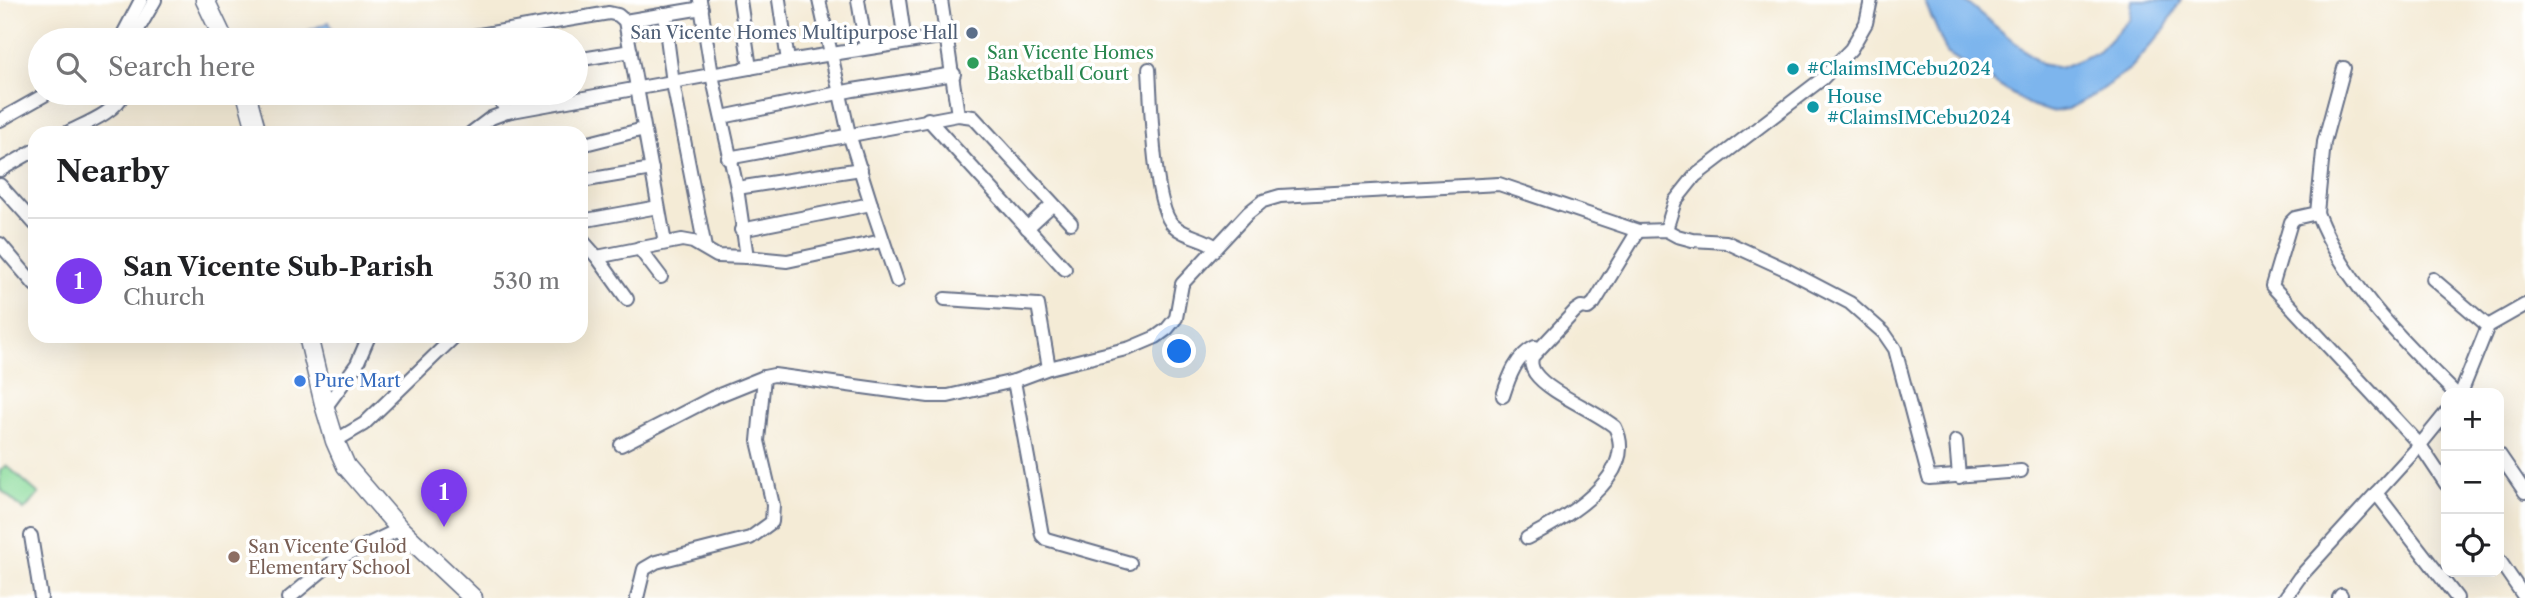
<!DOCTYPE html>
<meta charset="utf-8">
<style>
:root{--surface:#fff;--page:#f6f6f6;--text:#202124;--muted:#757577;--line:#e0e0e0;--accent:#7c3aed}
body{margin:0;font-family:"Libre Caslon Text",serif;background:var(--page);color:var(--text)}
.controls{position:absolute;right:21px;bottom:21px;display:grid;overflow:hidden;border-radius:14px;box-shadow:0 7px 28px #0002}
.controls button{width:63px;height:63px;display:grid;place-items:center;padding:0;border:0;border-bottom:2px solid var(--line);background:var(--surface);color:var(--text);font:35px sans-serif}
.you{position:absolute;left:1180px;top:352px;width:24px;height:24px;margin:-18px;border:5px solid #fff;border-radius:50%;background:#1a73e8;box-shadow:0 0 0 10px #1a73e833}
.badge{display:grid;place-items:center;width:46px;height:46px;border-radius:50%;background:var(--accent);color:#fff;font-size:23px;font-weight:700}
.pin{position:absolute;translate:-50% -58px;filter:drop-shadow(0 2px 4px #0008)}
.pin::after{content:'';position:absolute;top:37px;width:24px;height:21px;background:inherit;clip-path:polygon(0 0,100% 0,50% 100%)}
.list{margin:0;padding:0;list-style:none}
h2{display:flex;justify-content:space-between;align-items:center;height:91px;margin:0;padding:0 28px;font-size:30px}
h2 small{font-size:23px;font-weight:400;color:var(--muted)}
.list li{display:grid;grid-template-columns:46px 1fr auto;gap:21px;align-items:center;box-sizing:border-box;height:126px;padding:0 28px;border-top:2px solid var(--line)}
.list b{display:block;font-size:26px;white-space:nowrap}
.list p{margin:0;font-size:23px;white-space:nowrap;color:var(--muted)}
.list em{font-size:23px;font-style:normal;color:var(--muted)}
.icon{flex:none;width:38px;height:38px;fill:none;stroke:currentColor;stroke-width:2;stroke-linecap:round;stroke-linejoin:round}
.map{position:relative;flex:none;width:2525px;height:598px;overflow:hidden}
.search{position:absolute;background:var(--surface);box-shadow:0 7px 28px #0002;left:28px;top:28px;width:560px;height:77px;display:flex;align-items:center;gap:18px;box-sizing:border-box;padding:0 24px;border-radius:38px;color:var(--muted);font-size:26px}
.panel{position:absolute;background:var(--surface);box-shadow:0 7px 28px #0002;left:28px;top:126px;width:560px;height:217px;border-radius:21px}
.map>svg:first-child{display:block}
.green{fill:#8bdb9b;stroke:#53857c;stroke-width:2}
.water{fill:#7db5ed;stroke:#4c72a6;stroke-width:2}
.lines{fill:none;stroke-linecap:round;stroke-linejoin:round}
.street-casing{stroke:#677188;stroke-width:16}
.primary-casing{stroke:#677188;stroke-width:21}
.street{stroke:#fff;stroke-width:12}
.primary{stroke:#fff;stroke-width:18}
.service-dot{fill:#5c6f8a;stroke:#fff;stroke-width:2.5}
.leisure-dot{fill:#2e9e5b;stroke:#fff;stroke-width:2.5}
.culture-dot{fill:#0f9aa8;stroke:#fff;stroke-width:2.5}
.shop-dot{fill:#3f7fe0;stroke:#fff;stroke-width:2.5}
.education-dot{fill:#8d6e63;stroke:#fff;stroke-width:2.5}
.labels{text-anchor:middle;dominant-baseline:central;stroke-width:7;stroke-linejoin:round;paint-order:stroke}
.service-label{font-size:18px;fill:#4e5e75;stroke:#fff;text-anchor:end}
.leisure-label{font-size:18px;fill:#27864d;stroke:#fff;text-anchor:start}
.culture-label{font-size:18px;fill:#0d838f;stroke:#fff;text-anchor:start}
.shop-label{font-size:18px;fill:#366cbe;stroke:#fff;text-anchor:start}
.education-label{font-size:18px;fill:#785e54;stroke:#fff;text-anchor:start}
</style>
<div class="map">
<svg width="2525" height="598" viewBox="0 0 2525 598">
<rect width="100%" height="100%" fill="#fff"/>
<filter id="ink" filterUnits="userSpaceOnUse"><feTurbulence type="fractalNoise" baseFrequency=".0143" numOctaves="2"/><feDisplacementMap in="SourceGraphic" scale="14" xChannelSelector="R" yChannelSelector="G"/><feConvolveMatrix kernelMatrix="1 2 1 2 8 2 1 2 1" color-interpolation-filters="sRGB"/></filter>
<filter id="wash" filterUnits="userSpaceOnUse"><feTurbulence type="fractalNoise" baseFrequency=".00686" numOctaves="4" result="noise"/><feDisplacementMap in="SourceGraphic" scale="28" xChannelSelector="R" yChannelSelector="G"/><feGaussianBlur stdDeviation="1.57" result="paint"/><feColorMatrix in="noise" values="0 0 0 0 0 0 0 0 0 0 0 0 0 0 0 0 0 1.4 0 .05"/><feComposite in="paint" operator="in"/></filter>
<g filter="url(#wash)">
<rect width="100%" height="100%" fill="#f4ebd6"/>
<path class="green" d="M 6,465 L 39,494 L 24,510 L 0,489 L 0,471 Z"/>
<g class="water">
<path d="M 1924,0 L 1964,0 L 2041,64 L 2060,68 L 2098,52 L 2130,19 L 2132,0 L 2181,0 L 2164,30 L 2131,68 L 2094,95 L 2068,109 L 2051,112 L 2028,104 L 1947,53 Z"/>
<path d="M 329,22 L 335,36 L 326,40 L 306,40 L 303,33 Z"/>
</g>
</g>
<g filter="url(#ink)">
<g class="lines">
<g class="street-casing">
<g id="street">
<path d="M 700,0 L 712,75 L 737,188 L 747,257"/>
<path d="M 740,0 L 750,68"/>
<path d="M 779,0 L 788,61"/>
<path d="M 858,0 L 866,48"/>
<path d="M 899,0 L 905,42"/>
<path d="M 664,14 L 673,83 L 705,248"/>
<path d="M 625,21 L 665,243"/>
<path d="M 120,40 L 141,0"/>
<path d="M 132,40 L 155,0"/>
<path d="M 450,40 L 609,13 L 618,15 L 625,21 L 702,8"/>
<path d="M 576,60 L 631,51"/>
<path d="M 2344,68 L 2324,142 L 2317,213 L 2295,218 L 2291,222 L 2272,286 L 2420,445 L 2446,484"/>
<path d="M 1149,69 C 1151,100 1153,206 1173,225 C 1185,237 1203,237 1216,247"/>
<path d="M 496,93 L 507,112"/>
<path d="M 958,115 L 973,117 L 1071,223"/>
<path d="M 722,117 L 853,90 L 954,74"/>
<path d="M 928,119 L 1065,269"/>
<path d="M 0,120 L 48,93"/>
<path d="M 67,133 C 86,123 115,113 124,93"/>
<path d="M 471,133 L 491,118 L 507,112 L 788,61 L 946,36"/>
<path d="M 581,145 L 644,129"/>
<path d="M 728,158 L 958,115 L 941,0"/>
<path d="M 0,170 L 35,150"/>
<path d="M 581,181 L 652,169"/>
<path d="M 0,185 L 35,224"/>
<path d="M 737,188 L 861,169"/>
<path d="M 871,204 L 897,281"/>
<path d="M 2317,213 C 2346,286 2401,339 2455,393"/>
<path d="M 581,221 L 658,207"/>
<path d="M 1027,228 L 1053,204"/>
<path d="M 741,230 L 871,204 L 849,134 L 819,0"/>
<path d="M 1666,230 L 1675,201 L 1695,176 L 1822,79 L 1851,49 L 1866,23 L 1871,0"/>
<path d="M 581,239 L 597,257 L 682,240 L 693,242 L 717,256 L 747,257 L 787,261 L 882,241"/>
<path d="M 0,244 L 35,285"/>
<path d="M 639,248 L 661,277"/>
<path d="M 597,257 L 627,299"/>
<path d="M 2433,279 L 2488,326"/>
<path d="M 945,299 L 1038,305 L 1049,368"/>
<path d="M 1014,381 L 1042,535 L 1046,539 L 1130,563"/>
<path d="M 2461,393 L 2488,326 L 2525,305"/>
<path d="M 1503,396 C 1509,377 1516,356 1535,347"/>
<path d="M 325,408 L 357,364 L 369,336"/>
<path d="M 335,441 L 364,424 L 455,336"/>
<path d="M 1956,441 L 1959,477"/>
<path d="M 621,445 L 712,398 L 764,377"/>
<path d="M 2499,454 L 2525,492"/>
<path d="M 2376,493 L 2457,598"/>
<path d="M 31,536 L 41,598"/>
<path d="M 1527,538 C 1562,520 1640,476 1615,427 C 1594,410 1549,393 1535,373 C 1531,367 1531,363 1532,357 L 1575,311 L 1581,307 L 1588,308 L 1594,303 L 1638,231"/>
<path d="M 2499,560 L 2523,595"/>
<path d="M 289,598 L 335,560 L 400,529"/>
<path d="M 637,598 L 644,569 L 656,562 L 750,538 L 772,522 L 773,505 L 758,441 L 764,377 L 774,375 L 929,396 L 948,396 L 1014,381 L 1049,368 L 1130,348 L 1156,337 L 1167,329 L 1176,318 L 1182,284 L 1248,213 L 1263,201 L 1280,196 L 1499,184 L 1638,231 L 1666,230 L 1677,236 L 1692,240 L 1726,242 L 1785,269 L 1850,303 L 1884,333 L 1895,349 L 1929,478 L 2021,471"/>
<path d="M 2285,598 L 2299,578 L 2420,445 L 2446,413"/>
<path d="M 2339,598 L 2341,595"/>
</g>
</g>
<g class="primary-casing">
<g id="primary">
<path d="M 205,0 L 224,40"/>
<path d="M 246,93 L 257,133"/>
<path d="M 308,336 L 325,408 L 335,441 L 346,466 L 400,529 L 473,598"/>
</g>
</g>
<use href="#street" class="street"/>
<use href="#primary" class="primary"/>
</g>
</g>
<circle class="service-dot" cx="972" cy="33" r="7"/>
<circle class="leisure-dot" cx="973" cy="63" r="7"/>
<g class="culture-dot">
<circle cx="1793" cy="69" r="7"/>
<circle cx="1813" cy="107" r="7"/>
</g>
<circle class="shop-dot" cx="300" cy="381" r="7"/>
<circle class="education-dot" cx="234" cy="557" r="7"/>
<g class="labels">
<g class="service-label">
<text x="958" y="33">San Vicente Homes Multipurpose Hall</text>
</g>
<g class="leisure-label">
<text x="987" y="53">San Vicente Homes<tspan x="987" dy="21">Basketball Court</tspan></text>
</g>
<g class="culture-label">
<text x="1807" y="69">#ClaimsIMCebu2024</text>
<text x="1827" y="97">House<tspan x="1827" dy="21">#ClaimsIMCebu2024</tspan></text>
</g>
<g class="shop-label">
<text x="314" y="381">Pure Mart</text>
</g>
<g class="education-label">
<text x="248" y="547">San Vicente Gulod<tspan x="248" dy="21">Elementary School</tspan></text>
</g>
</g>
</svg>
<div class="controls">
<button>+</button>
<button>−</button>
<button><svg class="icon" aria-label="locate" viewBox="0 0 24 24"><circle cx="12" cy="12" r="6"/><path d="M12 2v4M12 18v4M2 12h4M18 12h4"/></svg></button>
</div>
<div class="you"></div>
<div class="pin badge" style="left:444px;top:527px">1</div>
<div class="search"><svg class="icon" aria-label="search" viewBox="0 0 24 24"><circle cx="10" cy="10" r="6"/><path d="M15 15l6 6"/></svg>Search here</div>
<section class="panel">
<h2>Nearby<small></small></h2>
<ul class="list">
<li><span class="badge">1</span><div><b>San Vicente Sub-Parish</b><p>Church</p></div><em>530 m</em></li>
</ul>
</section>
</div>
